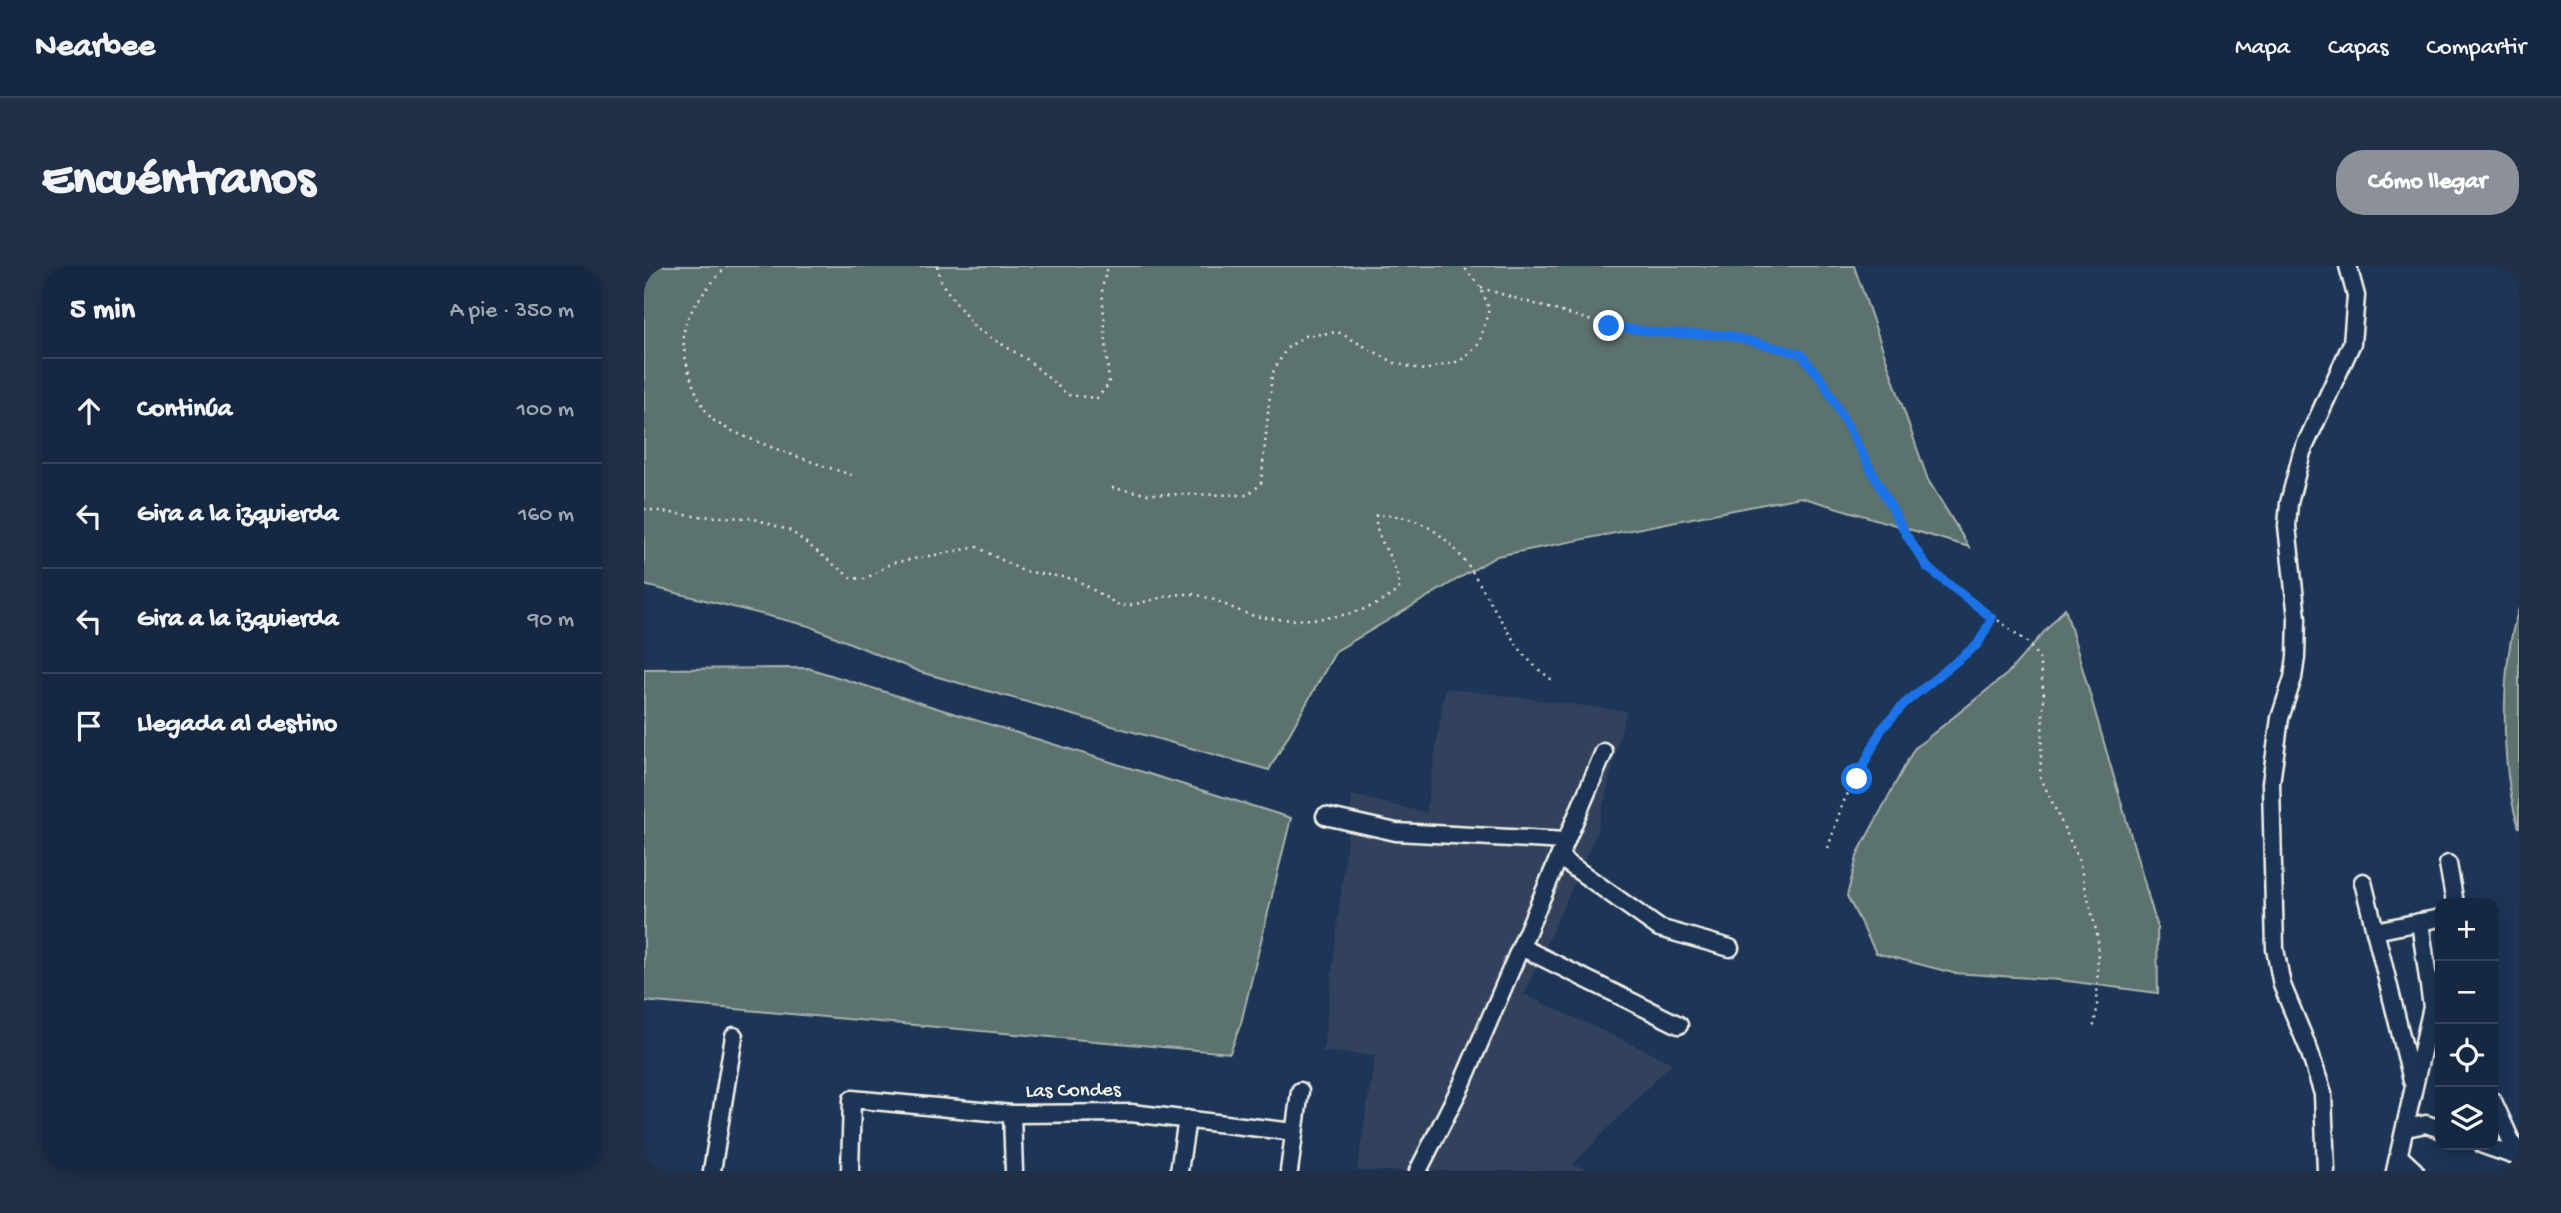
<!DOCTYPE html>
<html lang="es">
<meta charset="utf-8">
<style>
:root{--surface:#162841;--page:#1f3048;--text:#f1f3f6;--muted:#9ea6b1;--line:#35445a;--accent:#8c9099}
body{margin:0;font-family:"Gochi Hand",sans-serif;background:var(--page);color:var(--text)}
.controls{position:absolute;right:21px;bottom:21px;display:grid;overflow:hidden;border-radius:14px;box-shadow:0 4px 18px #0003}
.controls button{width:63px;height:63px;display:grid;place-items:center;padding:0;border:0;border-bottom:2px solid var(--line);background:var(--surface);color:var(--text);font:35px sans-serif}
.stop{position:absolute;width:21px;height:21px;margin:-16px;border:5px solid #1a73e8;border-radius:50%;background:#fff}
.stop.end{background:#1a73e8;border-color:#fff;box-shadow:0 2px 7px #0008}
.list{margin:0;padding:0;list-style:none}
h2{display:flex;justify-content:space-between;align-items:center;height:91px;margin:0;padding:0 28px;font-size:30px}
h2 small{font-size:23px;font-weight:400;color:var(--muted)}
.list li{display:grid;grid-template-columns:46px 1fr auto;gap:21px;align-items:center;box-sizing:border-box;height:105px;padding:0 28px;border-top:2px solid var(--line)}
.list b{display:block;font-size:26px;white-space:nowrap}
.list em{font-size:23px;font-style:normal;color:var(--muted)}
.icon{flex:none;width:38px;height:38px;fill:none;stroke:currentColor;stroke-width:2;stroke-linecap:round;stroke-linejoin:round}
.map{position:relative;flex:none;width:1875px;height:905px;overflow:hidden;border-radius:28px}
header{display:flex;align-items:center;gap:42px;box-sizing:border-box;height:98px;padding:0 35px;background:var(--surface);border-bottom:2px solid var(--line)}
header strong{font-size:33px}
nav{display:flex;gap:38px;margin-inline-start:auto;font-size:24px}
.intro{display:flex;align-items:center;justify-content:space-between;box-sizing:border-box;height:168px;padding:0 42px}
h1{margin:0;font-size:49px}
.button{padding:18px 32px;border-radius:28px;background:var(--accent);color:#fff;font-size:24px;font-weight:700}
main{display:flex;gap:42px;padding:0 42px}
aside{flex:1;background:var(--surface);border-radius:28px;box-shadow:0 4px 18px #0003}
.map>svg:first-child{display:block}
.built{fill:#30435d}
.green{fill:#5c726e;stroke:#a8b2ab;stroke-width:2}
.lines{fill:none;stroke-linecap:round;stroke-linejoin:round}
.minor-casing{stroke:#f4f1e8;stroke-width:21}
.path{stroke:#f4f1e8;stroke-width:2.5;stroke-dasharray:2 5;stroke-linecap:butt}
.minor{stroke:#1d3557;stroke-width:16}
.route{stroke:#1a73e8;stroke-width:9}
.labels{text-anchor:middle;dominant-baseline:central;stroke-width:5;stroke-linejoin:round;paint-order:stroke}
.street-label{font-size:21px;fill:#f4f1e8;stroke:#1d3557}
</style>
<header>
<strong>Nearbee</strong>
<nav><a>Mapa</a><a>Capas</a><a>Compartir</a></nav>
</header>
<div class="intro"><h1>Encuéntranos</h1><a class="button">Cómo llegar</a></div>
<main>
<aside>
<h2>5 min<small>A pie · 350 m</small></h2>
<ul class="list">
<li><svg class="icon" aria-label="ahead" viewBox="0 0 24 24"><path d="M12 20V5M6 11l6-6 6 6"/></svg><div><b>Continúa</b></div><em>100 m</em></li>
<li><svg class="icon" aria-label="left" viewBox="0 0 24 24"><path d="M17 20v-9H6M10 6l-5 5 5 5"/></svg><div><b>Gira a la izquierda</b></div><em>160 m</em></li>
<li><svg class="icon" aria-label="left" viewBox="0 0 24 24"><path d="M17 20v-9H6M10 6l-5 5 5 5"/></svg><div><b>Gira a la izquierda</b></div><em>90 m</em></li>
<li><svg class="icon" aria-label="arrive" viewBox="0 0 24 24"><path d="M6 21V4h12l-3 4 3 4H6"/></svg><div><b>Llegada al destino</b></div></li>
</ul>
</aside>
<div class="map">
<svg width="1875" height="905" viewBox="0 0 1875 905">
<rect width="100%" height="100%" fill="#1d3557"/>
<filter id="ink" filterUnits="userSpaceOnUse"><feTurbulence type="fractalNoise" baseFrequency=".0143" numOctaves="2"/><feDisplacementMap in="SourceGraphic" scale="14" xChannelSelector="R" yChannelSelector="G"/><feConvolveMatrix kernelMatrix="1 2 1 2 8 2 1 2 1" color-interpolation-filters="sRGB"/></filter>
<g filter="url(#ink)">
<path class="built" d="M 801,422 L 982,445 L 952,569 L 880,728 L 1028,797 L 928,899 L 953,905 L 713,905 L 731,789 L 679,786 L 708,529 L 782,547 Z"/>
<g class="green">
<path d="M 0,0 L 1210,0 L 1284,214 L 1325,281 L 1157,231 L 853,290 L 692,385 L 625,504 L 276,406 L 165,360 L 0,319 Z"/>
<path d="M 1421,342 L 1513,660 L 1514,727 L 1416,714 L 1309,707 L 1232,687 L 1203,630 L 1214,587 L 1270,483 L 1363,408 Z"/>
<path d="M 1875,342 L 1875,562 C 1856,504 1856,399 1875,342 Z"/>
<path d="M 164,402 L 647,552 L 597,757 L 586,787 L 0,735 L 0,403 Z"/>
</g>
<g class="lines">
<g class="minor-casing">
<g id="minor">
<path d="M 681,550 L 752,566 L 922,575"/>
<path d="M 915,591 L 1015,662 L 1086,682"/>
<path d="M 1804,598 L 1811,637"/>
<path d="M 1719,616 L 1768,814"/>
<path d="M 1731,665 L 1796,652"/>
<path d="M 877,681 L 1035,759"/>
<path d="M 1849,835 L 1875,892"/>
<path d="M 368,848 L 370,905"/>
<path d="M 1762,862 L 1782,858 L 1796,863"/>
<path d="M 1839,879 L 1874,891"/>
<path d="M 1755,890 L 1771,905"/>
<path d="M 68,905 L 90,770"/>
<path d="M 206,905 L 208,833 L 368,848 L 487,847 L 650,866"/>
<path d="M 535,905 L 543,853"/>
<path d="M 645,905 L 656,825"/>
<path d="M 774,905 L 818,818 L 960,486"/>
<path d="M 1682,905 L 1679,828 L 1665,784 L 1638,719 L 1631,683 L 1627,517 L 1636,452 L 1649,412 L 1652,391 L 1653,352 L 1643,260 L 1645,237 L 1658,186 L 1708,77 L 1712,30 L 1704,0"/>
<path d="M 1751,905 L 1788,741 L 1776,656"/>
</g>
</g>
<g class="path">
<path d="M 83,0 C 69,15 49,37 42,57 C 33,82 51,134 68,153 C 81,167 184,202 208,209"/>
<path d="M 293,0 L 298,18 L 331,62 L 384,94 L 424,129 L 453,132 L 465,118 L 458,22 L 464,0"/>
<path d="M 837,22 L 965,60 L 1018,67 L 1083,69 L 1157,88 L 1179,115 L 1263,270 L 1285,302 L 1383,376 L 1395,392 L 1400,429 L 1396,510 L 1434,592 L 1454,672 L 1453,743 L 1449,764"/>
<path d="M 468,222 L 503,228 L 604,229 L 617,218 L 628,108 L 642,83 L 660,70 L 694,66 L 751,97 L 780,104 L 816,95 L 835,78 L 845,43 L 837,22 L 819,0"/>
<path d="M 0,243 L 49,250 L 108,252 L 147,265 L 207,312 L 221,313 L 248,297 L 333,281 L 379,305 L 431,313 L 476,340 C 499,339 523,327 545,328 C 566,329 587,343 607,349 C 646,359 727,354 755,322 C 754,293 730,275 732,249 C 823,247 836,339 885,394 C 892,402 901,408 909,415"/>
<path d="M 1184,582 L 1198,539 L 1237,464 L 1261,437 L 1334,378 L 1348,352"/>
</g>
<use href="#minor" class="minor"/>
</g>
</g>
<g class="lines" filter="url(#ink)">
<path class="route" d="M 965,60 L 1018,67 L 1083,69 L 1157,88 L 1179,115 L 1263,270 L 1284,302 L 1348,352 L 1334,378 L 1261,437 L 1237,464 L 1213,513"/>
</g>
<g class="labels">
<g class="street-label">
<text transform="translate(429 826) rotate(-1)">Las Condes</text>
</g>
</g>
</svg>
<div class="controls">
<button>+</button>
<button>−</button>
<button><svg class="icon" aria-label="locate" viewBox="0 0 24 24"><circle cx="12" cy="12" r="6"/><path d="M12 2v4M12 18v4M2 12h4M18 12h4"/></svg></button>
<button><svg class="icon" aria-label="layers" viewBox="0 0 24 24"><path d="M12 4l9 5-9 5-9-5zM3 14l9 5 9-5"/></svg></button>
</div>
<div class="stop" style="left:1213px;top:513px"></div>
<div class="stop end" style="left:965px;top:60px"></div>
</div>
</main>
